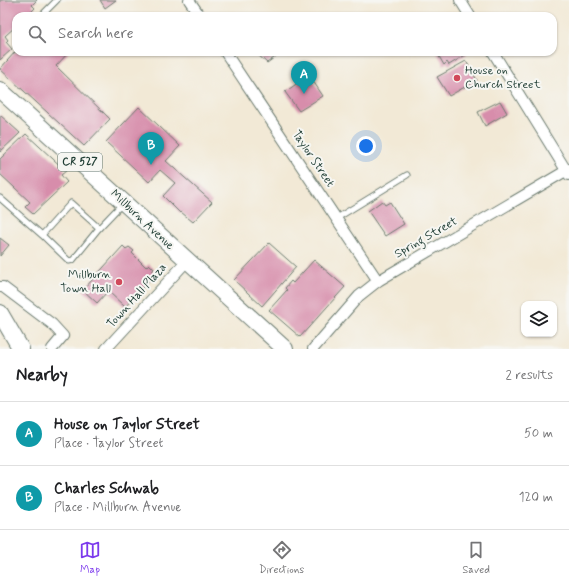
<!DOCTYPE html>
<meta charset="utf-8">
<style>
:root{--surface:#fff;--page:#f2f2f2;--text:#202124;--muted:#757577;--line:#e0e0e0;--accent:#7c3aed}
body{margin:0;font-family:Mynerve,sans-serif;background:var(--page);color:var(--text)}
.controls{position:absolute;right:12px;bottom:12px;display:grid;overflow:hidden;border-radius:8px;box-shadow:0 1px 3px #0004}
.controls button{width:36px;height:36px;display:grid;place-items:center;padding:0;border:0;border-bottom:1px solid var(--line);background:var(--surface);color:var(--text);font:20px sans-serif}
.you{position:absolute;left:366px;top:146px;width:14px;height:14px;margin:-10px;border:3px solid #fff;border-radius:50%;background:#1a73e8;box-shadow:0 0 0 6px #1a73e833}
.badge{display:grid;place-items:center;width:26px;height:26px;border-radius:50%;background:var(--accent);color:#fff;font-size:13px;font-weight:700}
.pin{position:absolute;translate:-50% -33px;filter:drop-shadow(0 1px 2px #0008)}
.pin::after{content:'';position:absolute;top:21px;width:14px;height:12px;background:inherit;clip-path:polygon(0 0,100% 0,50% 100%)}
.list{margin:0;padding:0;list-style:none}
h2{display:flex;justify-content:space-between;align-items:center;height:52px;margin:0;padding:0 16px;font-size:17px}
h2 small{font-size:13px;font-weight:400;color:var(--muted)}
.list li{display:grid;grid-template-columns:26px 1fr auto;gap:12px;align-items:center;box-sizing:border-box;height:64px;padding:0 16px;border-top:1px solid var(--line)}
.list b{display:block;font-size:15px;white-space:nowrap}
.list p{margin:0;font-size:13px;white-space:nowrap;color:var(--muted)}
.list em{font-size:13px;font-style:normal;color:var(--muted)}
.icon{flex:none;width:22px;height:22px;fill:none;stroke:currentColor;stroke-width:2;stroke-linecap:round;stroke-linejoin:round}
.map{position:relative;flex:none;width:569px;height:349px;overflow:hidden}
.search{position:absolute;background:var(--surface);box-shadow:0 1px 3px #0004;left:12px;right:12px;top:12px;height:44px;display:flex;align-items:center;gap:10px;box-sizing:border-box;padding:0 14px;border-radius:12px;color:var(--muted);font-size:15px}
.sheet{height:180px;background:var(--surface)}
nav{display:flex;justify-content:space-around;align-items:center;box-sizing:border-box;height:56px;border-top:1px solid var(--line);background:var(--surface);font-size:11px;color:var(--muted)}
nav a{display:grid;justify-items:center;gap:2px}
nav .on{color:var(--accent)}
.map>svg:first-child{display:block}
.building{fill:#d78dab}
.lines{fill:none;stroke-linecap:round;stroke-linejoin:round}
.service-casing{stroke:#69796d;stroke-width:7}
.minor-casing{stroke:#69796d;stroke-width:12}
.primary-casing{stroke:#69796d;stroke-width:18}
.service{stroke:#fff;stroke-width:5}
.minor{stroke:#fff;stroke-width:10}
.primary{stroke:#fff;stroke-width:16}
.poi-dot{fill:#d1495b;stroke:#f6f6f2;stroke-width:1.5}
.labels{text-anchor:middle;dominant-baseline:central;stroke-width:4;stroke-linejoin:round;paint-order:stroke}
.shield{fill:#f6f6f2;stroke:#60746d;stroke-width:1}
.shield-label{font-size:11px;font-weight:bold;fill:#1f3d34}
.poi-label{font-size:12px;fill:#1f3d34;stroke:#f6f6f2;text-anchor:start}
.street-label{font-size:12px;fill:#1f3d34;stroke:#f6f6f2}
</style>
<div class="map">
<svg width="569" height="349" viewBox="0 0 569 349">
<rect width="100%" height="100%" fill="#f6f6f2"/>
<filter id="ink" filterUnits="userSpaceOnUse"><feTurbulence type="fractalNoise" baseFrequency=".025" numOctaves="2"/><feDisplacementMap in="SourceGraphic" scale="8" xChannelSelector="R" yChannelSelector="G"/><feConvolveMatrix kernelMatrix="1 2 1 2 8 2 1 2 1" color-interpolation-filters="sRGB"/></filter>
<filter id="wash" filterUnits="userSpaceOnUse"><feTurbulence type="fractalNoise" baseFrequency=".012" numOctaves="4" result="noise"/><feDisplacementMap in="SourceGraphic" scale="16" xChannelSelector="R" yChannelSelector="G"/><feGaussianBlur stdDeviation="0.9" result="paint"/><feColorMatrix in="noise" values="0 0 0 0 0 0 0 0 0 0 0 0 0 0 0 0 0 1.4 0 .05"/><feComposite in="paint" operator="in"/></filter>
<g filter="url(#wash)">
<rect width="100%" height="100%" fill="#f2e9d6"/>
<g id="blocks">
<g class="building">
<path d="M 0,0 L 37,0 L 32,5 L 35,8 L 27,16 L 16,16 L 16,26 L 5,36 L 8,40 L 6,42 L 12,49 L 0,60 Z"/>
<path d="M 100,0 L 116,0 L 105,8 Z"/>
<path d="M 15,52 L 69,52 L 56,66 L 110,119 L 84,146 L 0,69 Z"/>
<path d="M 260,52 L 282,52 L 267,63 L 257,54 Z"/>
<path d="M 439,52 L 466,52 L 467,54 L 449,65 L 447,62 L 444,65 L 437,53 Z"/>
<path d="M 466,61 L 477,80 L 449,96 L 437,77 Z"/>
<path d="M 309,75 L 323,96 L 299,111 L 285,92 Z"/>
<path d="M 500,101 L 507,113 L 485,126 L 478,112 Z"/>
<path d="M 139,107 L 180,146 L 166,161 L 212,202 L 193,222 L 181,212 L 180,213 L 163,196 L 175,183 L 160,170 L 149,182 L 106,142 Z"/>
<path d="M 0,115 L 20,133 L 0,152 Z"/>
<path d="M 26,134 L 66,171 L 61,175 L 67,182 L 33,214 L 25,207 L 30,202 L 0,174 L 0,159 Z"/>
<path d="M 382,201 L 385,205 L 390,202 L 404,224 L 385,236 L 368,211 Z"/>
<path d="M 0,238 L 9,245 L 0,256 Z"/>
<path d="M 269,243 L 296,267 L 262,306 L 234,280 Z"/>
<path d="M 123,246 L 126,249 L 129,247 L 134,251 L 132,253 L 146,267 L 149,264 L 154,269 L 152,271 L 155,274 L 125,307 L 108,291 L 97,303 L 83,290 Z"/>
<path d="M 314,260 L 345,287 L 300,337 L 269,310 L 287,290 L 285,288 L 291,281 L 293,283 Z"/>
</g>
</g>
</g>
<g filter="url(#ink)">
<use href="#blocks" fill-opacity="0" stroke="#69796d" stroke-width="1"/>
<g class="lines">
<g class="service-casing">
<g id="service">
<path d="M 41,16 L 57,0"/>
<path d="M 0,198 L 42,235 L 71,203 L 99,228 L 73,260 L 69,261 L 42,235"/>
<path d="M 337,218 L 407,175"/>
<path d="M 99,228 L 122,204"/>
</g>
</g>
<g class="minor-casing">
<g id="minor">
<path d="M 189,0 L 200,16"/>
<path d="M 460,0 L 470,16"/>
<path d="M 225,52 L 378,281"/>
<path d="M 493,52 L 569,175"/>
<path d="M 0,287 L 3,287 L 52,324 L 63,336 L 52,349"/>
<path d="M 106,349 L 187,261"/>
<path d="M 313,349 L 359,296 L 378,281 L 569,169"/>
</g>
</g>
<g class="primary-casing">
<g id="primary">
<path d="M 0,90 L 285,349"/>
<path d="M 0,313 L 21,349"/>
</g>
</g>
<use href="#service" class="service"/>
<use href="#minor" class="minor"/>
<use href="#primary" class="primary"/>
</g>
</g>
<g class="poi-dot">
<circle cx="457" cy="78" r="4"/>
<circle cx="119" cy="282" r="4"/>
</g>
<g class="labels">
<rect class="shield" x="58" y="153" width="44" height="18" rx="3"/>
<g class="shield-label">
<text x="80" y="162">CR 527</text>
</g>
<g class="poi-label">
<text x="465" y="71">House on<tspan x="465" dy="14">Church Street</tspan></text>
<text x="111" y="275" text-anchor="end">Millburn<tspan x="111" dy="14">Town Hall</tspan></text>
</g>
<g class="street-label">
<text transform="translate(313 159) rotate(56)">Taylor Street</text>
<text transform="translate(142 220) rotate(43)">Millburn Avenue</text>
<text transform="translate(426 238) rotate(-30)">Spring Street</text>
<text transform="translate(137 296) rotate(-48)">Town Hall Plaza</text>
</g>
</g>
</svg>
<div class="controls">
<button><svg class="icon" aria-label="layers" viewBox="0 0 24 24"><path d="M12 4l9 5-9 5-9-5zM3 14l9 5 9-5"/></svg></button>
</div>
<div class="you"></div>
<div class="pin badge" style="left:304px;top:94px;background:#0f9aa8">A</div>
<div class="pin badge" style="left:151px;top:165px;background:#0f9aa8">B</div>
<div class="search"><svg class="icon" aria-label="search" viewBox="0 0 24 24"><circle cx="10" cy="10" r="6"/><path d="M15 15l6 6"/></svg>Search here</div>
</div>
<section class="sheet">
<h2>Nearby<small>2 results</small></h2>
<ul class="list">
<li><span class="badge" style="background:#0f9aa8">A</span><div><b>House on Taylor Street</b><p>Place · Taylor Street</p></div><em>50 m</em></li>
<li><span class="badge" style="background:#0f9aa8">B</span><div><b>Charles Schwab</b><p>Place · Millburn Avenue</p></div><em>120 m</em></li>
</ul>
</section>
<nav>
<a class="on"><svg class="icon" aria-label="map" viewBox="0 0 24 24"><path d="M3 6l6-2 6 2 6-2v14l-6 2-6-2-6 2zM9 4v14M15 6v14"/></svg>Map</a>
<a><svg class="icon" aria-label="directions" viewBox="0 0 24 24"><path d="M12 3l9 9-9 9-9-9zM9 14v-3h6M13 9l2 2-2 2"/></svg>Directions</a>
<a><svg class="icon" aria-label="saved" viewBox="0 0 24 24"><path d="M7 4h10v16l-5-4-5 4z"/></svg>Saved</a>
</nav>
